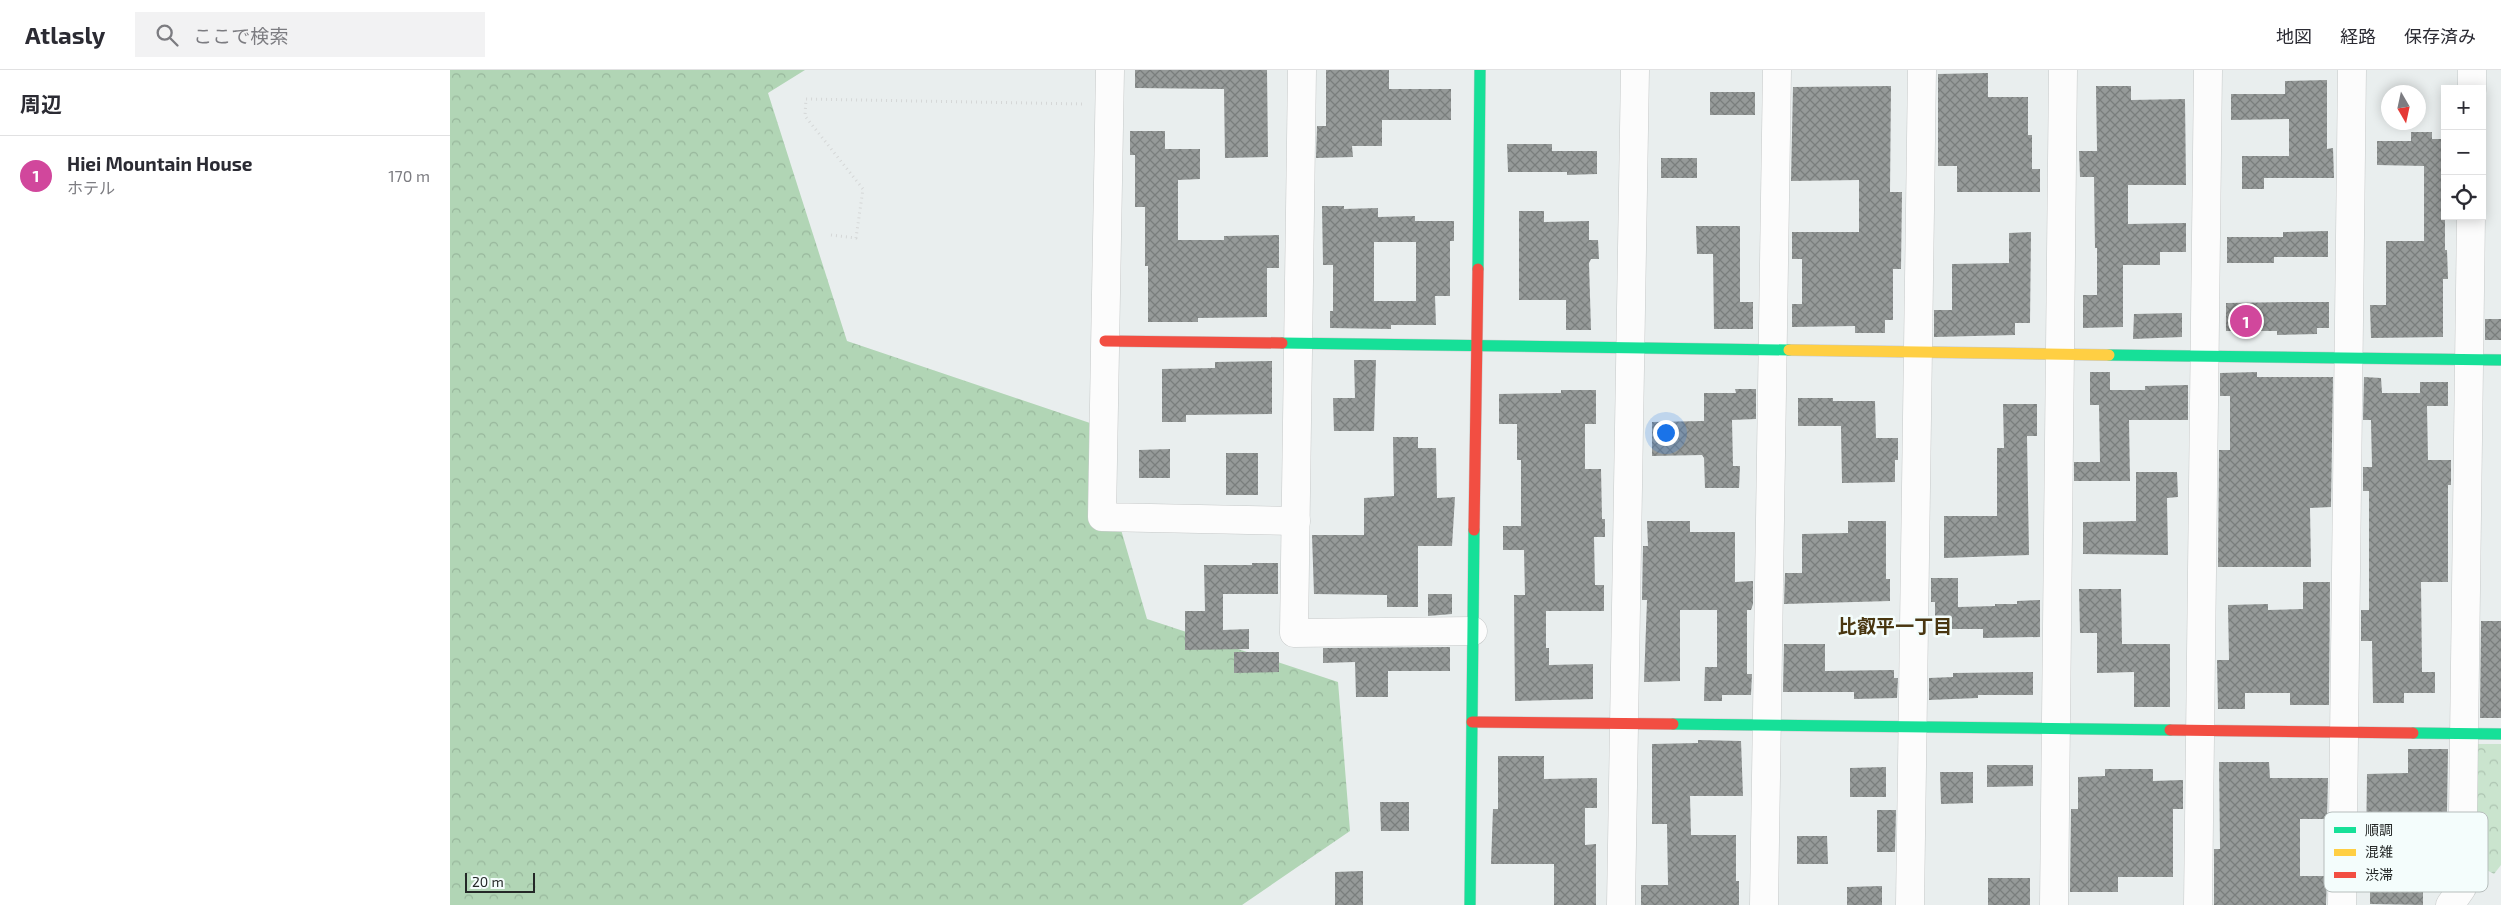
<!DOCTYPE html>
<html lang="ja">
<meta charset="utf-8">
<style>
:root{--surface:#fff;--page:#f2f2f3;--text:#2b2b33;--muted:#7c7c81;--line:#e1e1e2;--accent:#696d6d}
body{margin:0;font-family:"Exo 2","Noto Sans JP",sans-serif;background:var(--page);color:var(--text)}
.controls{position:absolute;right:15px;top:15px;display:grid;overflow:hidden;border-radius:0px;box-shadow:0 2px 12px #0003}
.controls button{width:45px;height:45px;display:grid;place-items:center;padding:0;border:0;border-bottom:1px solid var(--line);background:var(--surface);color:var(--text);font:25px sans-serif}
.compass{position:absolute;left:1931px;top:15px;width:45px;height:45px;border-radius:50%;background:var(--surface);box-shadow:0 2px 12px #0003;rotate:171deg}
.scale{position:absolute;left:15px;bottom:12px;width:70px;box-sizing:border-box;padding-left:5px;border:2px solid #242827;border-top:0;font-size:14px;line-height:18px;white-space:nowrap;color:#242827;-webkit-text-stroke:4px #f4fdfc;paint-order:stroke}
.you{position:absolute;left:1215px;top:362px;width:18px;height:18px;margin:-12px;border:4px solid #fff;border-radius:50%;background:#1a73e8;box-shadow:0 0 0 8px #1a73e833}
.badge{display:grid;place-items:center;width:32px;height:32px;border-radius:50%;background:var(--accent);color:#fff;font-size:16px;font-weight:700}
.pin{position:absolute;translate:-50% -50%;border:2px solid #fff;box-shadow:0 1px 5px #0006}
.list{margin:0;padding:0;list-style:none}
h2{display:flex;justify-content:space-between;align-items:center;height:65px;margin:0;padding:0 20px;font-size:21px}
h2 small{font-size:16px;font-weight:400;color:var(--muted)}
.list li{display:grid;grid-template-columns:32px 1fr auto;gap:15px;align-items:center;box-sizing:border-box;height:80px;padding:0 20px;border-top:1px solid var(--line)}
.list b{display:block;font-size:19px;white-space:nowrap}
.list p{margin:0;font-size:16px;white-space:nowrap;color:var(--muted)}
.list em{font-size:16px;font-style:normal;color:var(--muted)}
.icon{flex:none;width:28px;height:28px;fill:none;stroke:currentColor;stroke-width:2;stroke-linecap:round;stroke-linejoin:round}
.map{position:relative;flex:none;width:2051px;height:835px;overflow:hidden}
header{display:flex;align-items:center;gap:30px;box-sizing:border-box;height:70px;padding:0 25px;background:var(--surface);border-bottom:1px solid var(--line)}
header strong{font-size:24px}
nav{display:flex;gap:28px;margin-inline-start:auto;font-size:18px}
.search{width:350px;height:45px;background:var(--page);display:flex;align-items:center;gap:12px;box-sizing:border-box;padding:0 18px;border-radius:0px;color:var(--muted);font-size:19px}
main{display:flex}
aside{flex:1;background:var(--surface)}
.map>svg:first-child{display:block}
.forest{fill:url(#forest-crowns)}
.park{fill:url(#park-crowns)}
.building{fill:url(#building-cross-hatch);fill-rule:evenodd}
.lines{fill:none;stroke-linecap:round;stroke-linejoin:round}
.street-casing{stroke:#c6c9c9;stroke-width:29}
.fast-casing{stroke:#c6c9c9;stroke-width:12}
.slow-casing{stroke:#c6c9c9;stroke-width:12}
.jam-casing{stroke:#c6c9c9;stroke-width:12}
.path{stroke:#d5d7d7;stroke-width:3;stroke-dasharray:1 4;stroke-linecap:butt}
.street{stroke:#fcfcfc;stroke-width:28}
.fast{stroke:#16e098;stroke-width:11}
.slow{stroke:#ffcf43;stroke-width:11}
.jam{stroke:#f24e42;stroke-width:11}
.labels{text-anchor:middle;dominant-baseline:central;stroke-width:5;stroke-linejoin:round;paint-order:stroke}
.neighbourhood-label{font-size:19px;font-weight:bold;fill:#493610;stroke:#f4fdfc}
.key{fill:#f4fdfc;stroke:#b6bdbc;stroke-width:1}
.key-label{font-size:14px;fill:#242827}
</style>
<header>
<strong>Atlasly</strong>
<div class="search"><svg class="icon" aria-label="search" viewBox="0 0 24 24"><circle cx="10" cy="10" r="6"/><path d="M15 15l6 6"/></svg>ここで検索</div>
<nav><a>地図</a><a>経路</a><a>保存済み</a></nav>
</header>
<main>
<aside>
<h2>周辺<small></small></h2>
<ul class="list">
<li><span class="badge" style="background:#d1479c">1</span><div><b>Hiei Mountain House</b><p>ホテル</p></div><em>170 m</em></li>
</ul>
</aside>
<div class="map">
<svg width="2051" height="835" viewBox="0 0 2051 835">
<defs>
<pattern id="forest-crowns" width="20" height="18" patternUnits="userSpaceOnUse" patternTransform="scale(1.25)"><rect width="20" height="18" fill="#b1d5b5"/><path d="M2 6a3 3 0 1 1 6 0M12 15a3 3 0 1 1 6 0" fill="none" stroke="#98b79c"/></pattern>
<pattern id="park-crowns" width="20" height="18" patternUnits="userSpaceOnUse" patternTransform="scale(1.25)"><rect width="20" height="18" fill="#cae4ce"/><path d="M2 6a3 3 0 1 1 6 0M12 15a3 3 0 1 1 6 0" fill="none" stroke="#adc4b1"/></pattern>
<pattern id="building-cross-hatch" width="8" height="8" patternUnits="userSpaceOnUse" patternTransform="scale(1.25)"><rect width="8" height="8" fill="#969a99"/><path d="M0 0l8 8M0 8l8-8" fill="none" stroke="#7a7e7d"/></pattern>
</defs>
<rect width="100%" height="100%" fill="#e9eeee"/>
<path class="forest" d="M 0,0 L 355,0 L 318,23 L 397,271 L 640,353 L 697,549 L 888,612 L 900,761 L 792,835 L 0,835 Z"/>
<path class="park" d="M 2023,674 L 2051,674 L 2051,795 L 2044,804 L 2022,792 Z"/>
<g class="building">
<path d="M 685,0 L 817,0 L 818,87 L 775,88 L 774,19 L 685,18 Z"/>
<path d="M 876,0 L 939,0 L 939,19 L 1001,19 L 1001,50 L 932,50 L 932,76 L 902,76 L 903,87 L 866,88 L 867,56 L 876,56 Z"/>
<path d="M 1538,3 L 1538,27 L 1578,27 L 1578,65 L 1582,65 L 1582,99 L 1590,99 L 1590,122 L 1507,122 L 1507,96 L 1488,96 L 1488,4 Z"/>
<path d="M 1877,10 L 1877,79 L 1883,78 L 1884,108 L 1814,108 L 1814,119 L 1792,119 L 1792,86 L 1839,86 L 1839,49 L 1781,50 L 1781,24 L 1835,24 L 1835,11 Z"/>
<path d="M 1441,16 L 1440,122 L 1452,122 L 1451,199 L 1443,199 L 1443,250 L 1435,250 L 1435,263 L 1405,263 L 1405,256 L 1342,257 L 1342,234 L 1352,234 L 1352,189 L 1342,189 L 1342,162 L 1409,162 L 1409,110 L 1341,111 L 1343,17 Z"/>
<path d="M 1646,16 L 1681,16 L 1681,30 L 1735,29 L 1736,115 L 1678,115 L 1678,154 L 1736,153 L 1736,182 L 1710,182 L 1710,195 L 1673,195 L 1673,257 L 1633,258 L 1633,225 L 1647,225 L 1647,178 L 1645,178 L 1644,107 L 1630,107 L 1629,81 L 1647,81 Z"/>
<rect x="1260" y="22" width="45" height="23"/>
<path d="M 680,61 L 715,61 L 715,79 L 750,79 L 750,109 L 728,110 L 728,170 L 774,170 L 774,166 L 829,165 L 829,198 L 817,198 L 817,247 L 748,248 L 748,252 L 698,252 L 698,196 L 695,196 L 695,137 L 685,137 L 685,85 L 680,85 Z"/>
<path d="M 1961,62 L 1982,62 L 1982,69 L 1995,69 L 1995,180 L 1997,180 L 1998,209 L 1993,209 L 1993,267 L 1921,268 L 1920,235 L 1936,235 L 1936,171 L 1974,171 L 1974,96 L 1927,95 L 1927,71 L 1961,71 Z"/>
<path d="M 1057,74 L 1102,74 L 1102,81 L 1147,81 L 1147,104 L 1117,105 L 1117,102 L 1058,102 Z"/>
<rect x="1211" y="88" width="36" height="20"/>
<path d="M 872,136 L 894,136 L 894,139 L 928,138 L 928,147 L 965,146 L 965,151 L 1004,151 L 1004,171 L 1000,171 L 1000,226 L 985,226 L 986,255 L 941,255 L 941,259 L 880,258 L 880,241 L 883,241 L 883,195 L 873,195 ZM 924,172 L 966,172 L 966,231 L 924,231 Z"/>
<path d="M 1069,141 L 1094,141 L 1094,152 L 1139,151 L 1139,170 L 1148,170 L 1149,189 L 1141,189 L 1139,193 L 1141,260 L 1116,260 L 1116,230 L 1069,230 Z"/>
<path d="M 1246,156 L 1290,156 L 1290,232 L 1303,232 L 1303,259 L 1264,259 L 1263,184 L 1247,184 Z"/>
<path d="M 1878,161 L 1878,187 L 1824,187 L 1824,193 L 1777,193 L 1777,167 L 1833,167 L 1833,162 Z"/>
<path d="M 1581,162 L 1580,253 L 1565,253 L 1565,265 L 1484,267 L 1484,240 L 1502,240 L 1502,194 L 1559,193 L 1559,163 Z"/>
<path d="M 1843,232 L 1879,232 L 1879,258 L 1867,258 L 1867,264 L 1827,265 L 1827,261 L 1776,261 L 1776,233 Z"/>
<path d="M 1732,243 L 1732,267 L 1683,269 L 1684,244 Z"/>
<rect x="2035" y="249" width="16" height="21"/>
<path d="M 904,290 L 926,290 L 924,361 L 884,361 L 883,328 L 905,328 Z"/>
<path d="M 822,291 L 822,344 L 736,345 L 736,352 L 712,352 L 712,299 L 765,298 L 765,292 Z"/>
<path d="M 1640,302 L 1660,302 L 1660,320 L 1695,320 L 1695,316 L 1738,315 L 1738,350 L 1679,350 L 1680,411 L 1624,411 L 1624,392 L 1650,392 L 1649,335 L 1640,335 Z"/>
<path d="M 1807,302 L 1807,307 L 1883,307 L 1881,437 L 1860,438 L 1861,497 L 1768,497 L 1769,380 L 1780,380 L 1780,326 L 1770,326 L 1770,303 Z"/>
<path d="M 1914,307 L 1931,308 L 1932,323 L 1970,323 L 1970,312 L 1998,312 L 1998,336 L 1977,336 L 1978,390 L 2001,390 L 2001,415 L 1998,415 L 1998,512 L 1971,512 L 1972,602 L 1985,602 L 1985,623 L 1954,623 L 1954,633 L 1923,633 L 1922,571 L 1911,571 L 1911,540 L 1919,540 L 1919,421 L 1913,421 L 1913,397 L 1922,397 L 1921,350 L 1913,350 Z"/>
<path d="M 1285,319 L 1306,319 L 1306,349 L 1282,350 L 1283,396 L 1290,396 L 1289,418 L 1255,418 L 1254,388 L 1252,385 L 1202,386 L 1202,352 L 1254,351 L 1254,323 L 1286,323 Z"/>
<path d="M 1111,320 L 1146,320 L 1146,354 L 1135,354 L 1135,399 L 1151,399 L 1152,449 L 1155,449 L 1155,467 L 1144,467 L 1145,515 L 1154,515 L 1154,541 L 1096,541 L 1096,578 L 1099,578 L 1099,595 L 1143,594 L 1143,629 L 1065,631 L 1064,525 L 1075,525 L 1074,480 L 1053,480 L 1053,456 L 1071,456 L 1071,390 L 1067,390 L 1067,354 L 1049,354 L 1049,324 L 1111,323 Z"/>
<path d="M 1348,328 L 1383,328 L 1383,331 L 1425,331 L 1426,368 L 1448,368 L 1448,390 L 1445,390 L 1445,412 L 1392,413 L 1391,356 L 1348,356 Z"/>
<path d="M 1553,334 L 1587,334 L 1587,366 L 1577,366 L 1579,485 L 1494,488 L 1494,446 L 1547,446 L 1547,378 L 1554,378 Z"/>
<path d="M 943,367 L 968,367 L 968,378 L 986,378 L 987,428 L 1005,427 L 1002,476 L 968,476 L 968,537 L 937,537 L 937,525 L 864,524 L 862,465 L 914,465 L 914,428 L 944,426 Z"/>
<path d="M 720,379 L 720,408 L 689,408 L 689,380 Z"/>
<rect x="776" y="383" width="32" height="42"/>
<path d="M 1686,402 L 1727,402 L 1728,427 L 1717,428 L 1718,485 L 1633,484 L 1633,452 L 1686,451 Z"/>
<path d="M 1197,451 L 1240,451 L 1240,462 L 1285,462 L 1285,512 L 1303,511 L 1303,534 L 1301,540 L 1297,540 L 1297,604 L 1302,604 L 1301,625 L 1272,625 L 1272,631 L 1254,631 L 1255,597 L 1267,597 L 1267,540 L 1230,540 L 1230,611 L 1194,612 L 1197,530 L 1192,530 L 1193,476 L 1198,476 Z"/>
<path d="M 1398,451 L 1436,451 L 1436,509 L 1440,509 L 1440,531 L 1334,534 L 1335,503 L 1352,503 L 1352,464 L 1398,463 Z"/>
<path d="M 802,493 L 828,493 L 828,524 L 773,524 L 773,560 L 799,559 L 799,579 L 735,580 L 735,541 L 755,541 L 754,495 L 802,495 Z"/>
<path d="M 1481,508 L 1508,508 L 1508,537 L 1545,536 L 1545,534 L 1567,534 L 1567,531 L 1590,530 L 1590,567 L 1533,568 L 1533,559 L 1485,559 L 1485,532 L 1481,532 Z"/>
<path d="M 1853,512 L 1880,512 L 1879,635 L 1840,635 L 1840,623 L 1795,623 L 1795,639 L 1768,639 L 1767,590 L 1779,590 L 1778,535 L 1818,534 L 1818,540 L 1853,539 Z"/>
<path d="M 1629,519 L 1671,519 L 1672,574 L 1720,574 L 1720,637 L 1684,637 L 1684,602 L 1647,603 L 1647,563 L 1630,563 Z"/>
<path d="M 978,524 L 1002,524 L 1002,544 L 978,546 Z"/>
<path d="M 2031,551 L 2051,551 L 2051,648 L 2030,648 Z"/>
<path d="M 1334,574 L 1375,574 L 1375,601 L 1444,600 L 1444,608 L 1448,608 L 1447,628 L 1404,629 L 1404,622 L 1333,622 Z"/>
<path d="M 1000,577 L 1000,601 L 938,601 L 938,627 L 906,627 L 905,592 L 873,593 L 873,578 Z"/>
<path d="M 784,582 L 829,582 L 829,602 L 784,603 Z"/>
<path d="M 1583,602 L 1583,625 L 1528,625 L 1528,628 L 1479,630 L 1479,608 L 1503,607 L 1503,603 Z"/>
<path d="M 1248,670 L 1291,671 L 1293,726 L 1240,726 L 1241,765 L 1286,765 L 1286,811 L 1289,811 L 1289,835 L 1191,835 L 1191,815 L 1218,815 L 1217,754 L 1202,754 L 1202,674 L 1248,673 Z"/>
<path d="M 1958,679 L 1998,679 L 1997,742 L 1991,742 L 1991,784 L 1985,784 L 1985,815 L 1973,815 L 1973,835 L 1920,834 L 1920,780 L 1916,780 L 1917,704 L 1958,703 Z"/>
<path d="M 1048,686 L 1094,686 L 1094,709 L 1147,708 L 1147,738 L 1135,738 L 1135,775 L 1146,774 L 1146,835 L 1104,835 L 1104,794 L 1041,794 L 1043,739 L 1048,739 Z"/>
<path d="M 1769,692 L 1819,692 L 1820,708 L 1878,708 L 1877,749 L 1850,749 L 1850,806 L 1877,806 L 1876,835 L 1764,835 L 1764,779 L 1770,779 Z"/>
<path d="M 1537,695 L 1583,695 L 1583,716 L 1537,717 Z"/>
<path d="M 1436,697 L 1436,727 L 1400,727 L 1400,698 Z"/>
<path d="M 1655,699 L 1703,699 L 1703,711 L 1733,710 L 1733,739 L 1723,739 L 1723,807 L 1668,807 L 1668,822 L 1620,822 L 1621,739 L 1628,739 L 1628,707 L 1655,706 Z"/>
<path d="M 1490,702 L 1523,702 L 1523,733 L 1491,734 Z"/>
<path d="M 930,732 L 959,732 L 959,761 L 931,761 Z"/>
<path d="M 1427,740 L 1446,740 L 1445,782 L 1427,782 Z"/>
<path d="M 1347,766 L 1377,766 L 1378,794 L 1347,794 Z"/>
<path d="M 913,801 L 913,835 L 885,835 L 885,802 Z"/>
<rect x="1538" y="808" width="42" height="27"/>
<path d="M 1432,816 L 1432,835 L 1397,835 L 1397,817 Z"/>
</g>
<g class="lines">
<g class="street-casing">
<g id="street">
<path d="M 660,0 L 652,447 L 846,451"/>
<path d="M 852,0 L 844,563 L 1023,561"/>
<path d="M 2022,19 L 2022,0"/>
<path d="M 1171,835 L 1185,0"/>
<path d="M 1314,835 L 1327,0"/>
<path d="M 1460,835 L 1472,0"/>
<path d="M 1604,835 L 1613,0"/>
<path d="M 1748,835 L 1758,0"/>
<path d="M 1892,835 L 1902,0"/>
<path d="M 2000,835 L 2012,818 L 2021,146"/>
</g>
</g>
<g class="fast-casing">
<g id="fast">
<path d="M 1028,199 L 1030,0"/>
<path d="M 832,273 L 1339,280"/>
<path d="M 1659,285 L 2051,290"/>
<path d="M 1223,654 L 1720,660"/>
<path d="M 1963,663 L 2051,664"/>
<path d="M 1020,835 L 1024,460"/>
</g>
</g>
<g class="slow-casing">
<path id="slow" d="M 1339,280 L 1659,285"/>
</g>
<g class="jam-casing">
<g id="jam">
<path d="M 655,271 L 832,273"/>
<path d="M 1024,460 L 1028,199"/>
<path d="M 1022,652 L 1223,654"/>
<path d="M 1720,660 L 1963,663"/>
</g>
</g>
<path class="path" d="M 381,165 L 406,168 L 413,119 L 355,46 L 356,29 L 636,34"/>
<use href="#street" class="street"/>
<use href="#fast" class="fast"/>
<use href="#slow" class="slow"/>
<use href="#jam" class="jam"/>
</g>
<g class="labels">
<g class="neighbourhood-label">
<text x="1445" y="555">比叡平一丁目</text>
</g>
</g>
<rect x="1874" y="742" width="164" height="80" rx="8" class="key"/>
<rect x="1884" y="757" width="22" height="6" fill="#16e098"/>
<rect x="1884" y="779" width="22" height="7" fill="#ffcf43"/>
<rect x="1884" y="802" width="22" height="6" fill="#f24e42"/>
<g class="key-label">
<text x="1915" y="765">順調</text>
<text x="1915" y="787">混雑</text>
<text x="1915" y="810">渋滞</text>
</g>
</svg>
<div class="controls">
<button>+</button>
<button>−</button>
<button><svg class="icon" aria-label="locate" viewBox="0 0 24 24"><circle cx="12" cy="12" r="6"/><path d="M12 2v4M12 18v4M2 12h4M18 12h4"/></svg></button>
</div>
<svg class="compass" viewBox="-18 -18 36 36"><path d="M0-13l5 13h-10z" fill="#e53935"/><path d="M0 13l5-13h-10z" fill="#7c7c81"/></svg>
<div class="scale">20 m</div>
<div class="you"></div>
<div class="pin badge" style="left:1796px;top:251px;background:#d1479c">1</div>
</div>
</main>
